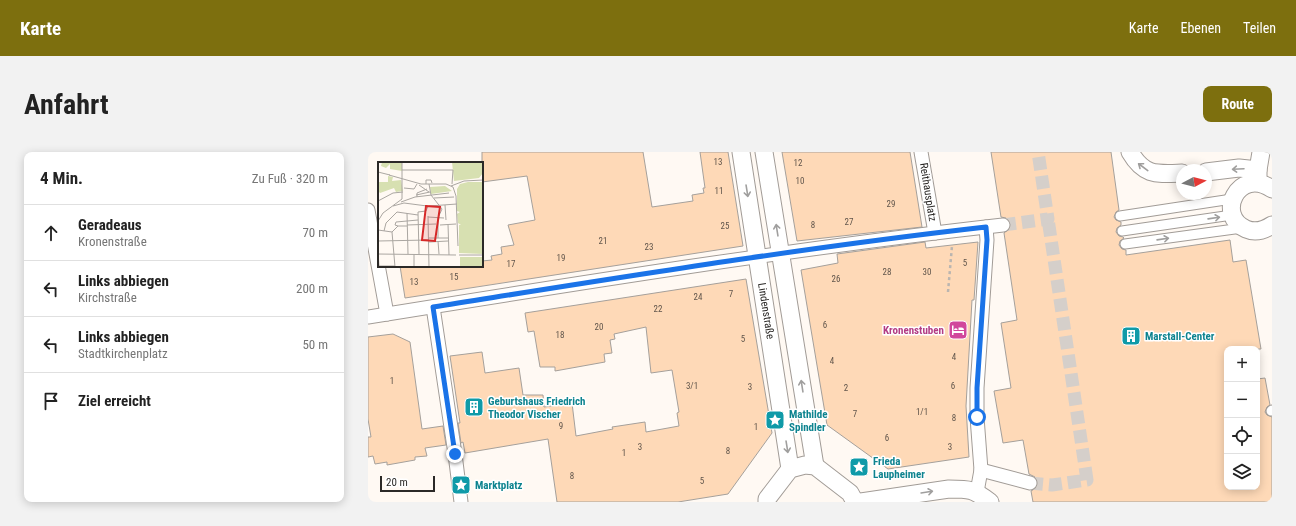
<!DOCTYPE html>
<html lang="de">
<meta charset="utf-8">
<style>
:root{--surface:#fff;--page:#f2f2f2;--text:#222;--muted:#767676;--line:#e0e0e0;--accent:#7d6f0e}
body{margin:0;font-family:"Roboto Condensed",sans-serif;background:var(--page);color:var(--text)}
.controls{position:absolute;right:12px;bottom:12px;display:grid;overflow:hidden;border-radius:8px;box-shadow:0 2px 10px #0003}
.controls button{width:36px;height:36px;display:grid;place-items:center;padding:0;border:0;border-bottom:1px solid var(--line);background:var(--surface);color:var(--text);font:20px sans-serif}
.compass{position:absolute;left:808px;top:12px;width:36px;height:36px;border-radius:50%;background:var(--surface);box-shadow:0 2px 10px #0003;rotate:83deg}
.scale{position:absolute;left:12px;bottom:10px;width:55px;box-sizing:border-box;padding-left:4px;border:2px solid #2b2927;border-top:0;font-size:11px;line-height:14px;white-space:nowrap;color:#2b2927;-webkit-text-stroke:3px #fff;paint-order:stroke}
.stop{position:absolute;width:12px;height:12px;margin:-9px;border:3px solid #1a73e8;border-radius:50%;background:#fff}
.stop.end{background:#1a73e8;border-color:#fff;box-shadow:0 1px 4px #0008}
.list{margin:0;padding:0;list-style:none}
h2{display:flex;justify-content:space-between;align-items:center;height:52px;margin:0;padding:0 16px;font-size:17px}
h2 small{font-size:13px;font-weight:400;color:var(--muted)}
.list li{display:grid;grid-template-columns:26px 1fr auto;gap:12px;align-items:center;box-sizing:border-box;height:56px;padding:0 16px;border-top:1px solid var(--line)}
.list b{display:block;font-size:15px;white-space:nowrap}
.list p{margin:0;font-size:13px;white-space:nowrap;color:var(--muted)}
.list em{font-size:13px;font-style:normal;color:var(--muted)}
.icon{flex:none;width:22px;height:22px;fill:none;stroke:currentColor;stroke-width:2;stroke-linecap:round;stroke-linejoin:round}
.map{position:relative;flex:none;width:904px;height:350px;overflow:hidden;border-radius:8px}
header{display:flex;align-items:center;gap:24px;box-sizing:border-box;height:56px;padding:0 20px;background:var(--accent);color:#fff}
header strong{font-size:19px}
nav{display:flex;gap:22px;margin-inline-start:auto;font-size:14px}
.intro{display:flex;align-items:center;justify-content:space-between;box-sizing:border-box;height:96px;padding:0 24px}
h1{margin:0;font-size:28px}
.button{padding:10px 18px;border-radius:8px;background:var(--accent);color:#fff;font-size:14px;font-weight:700}
main{display:flex;gap:24px;padding:0 24px}
aside{flex:1;background:var(--surface);border-radius:8px;box-shadow:0 2px 10px #0003}
.map>svg:first-child{display:block}
.building{fill:#fed9b7;stroke:#a5a09b}
.lines{fill:none;stroke-linecap:round;stroke-linejoin:round}
.pedestrian-tunnel{stroke:#d5cfca;stroke-width:13;stroke-dasharray:13 6;stroke-linecap:butt}
.service-casing{stroke:#a29c97;stroke-width:11}
.pedestrian-casing{stroke:#a29c97;stroke-width:15}
.minor-casing{stroke:#a29c97;stroke-width:19}
.path{stroke:#bab5b0;stroke-width:2.5;stroke-dasharray:3 3;stroke-linecap:butt}
.service{stroke:#fff;stroke-width:9}
.pedestrian{stroke:#fff;stroke-width:13}
.minor{stroke:#fff;stroke-width:17}
.oneway{stroke:#a09f9e}
.route{stroke:#1a73e8;stroke-width:5}
.labels{text-anchor:middle;dominant-baseline:central;stroke-width:3;stroke-linejoin:round;paint-order:stroke}
.number-label{font-size:9px;fill:#60554b}
.street-label{font-size:11px;fill:#2b2927;stroke:#fff}
.hotel-label{font-size:11px;font-weight:bold;fill:#b23c85;stroke:#fff;text-anchor:end}
.culture-label{font-size:11px;font-weight:bold;fill:#0d838f;stroke:#fff;text-anchor:start}
.inset-road{fill:none;stroke:#aaa6a1;stroke-width:1}
.view{fill:#d62828;fill-opacity:0.15;stroke:#d62828;stroke-width:2}
.inset-edge{fill:none;stroke:#2b2927;stroke-width:2}
</style>
<header>
<strong>Karte</strong>
<nav><a>Karte</a><a>Ebenen</a><a>Teilen</a></nav>
</header>
<div class="intro"><h1>Anfahrt</h1><a class="button">Route</a></div>
<main>
<aside>
<h2>4 Min.<small>Zu Fuß · 320 m</small></h2>
<ul class="list">
<li><svg class="icon" aria-label="ahead" viewBox="0 0 24 24"><path d="M12 20V5M6 11l6-6 6 6"/></svg><div><b>Geradeaus</b><p>Kronenstraße</p></div><em>70 m</em></li>
<li><svg class="icon" aria-label="left" viewBox="0 0 24 24"><path d="M17 20v-9H6M10 6l-5 5 5 5"/></svg><div><b>Links abbiegen</b><p>Kirchstraße</p></div><em>200 m</em></li>
<li><svg class="icon" aria-label="left" viewBox="0 0 24 24"><path d="M17 20v-9H6M10 6l-5 5 5 5"/></svg><div><b>Links abbiegen</b><p>Stadtkirchenplatz</p></div><em>50 m</em></li>
<li><svg class="icon" aria-label="arrive" viewBox="0 0 24 24"><path d="M6 21V4h12l-3 4 3 4H6"/></svg><div><b>Ziel erreicht</b></div></li>
</ul>
</aside>
<div class="map">
<svg width="904" height="350" viewBox="0 0 904 350">
<rect width="100%" height="100%" fill="#fff9f3"/>
<g class="building">
<path d="M 114,0 L 275,0 L 284,55 L 325,49 L 324,43 L 336,41 L 335,36 L 337,36 L 332,0 L 360,0 L 375,94 L 37,146 L 32,114 L 114,114 L 114,109 L 124,108 L 123,104 L 134,102 L 133,95 L 146,93 L 140,73 L 167,68 L 159,24 L 114,30 Z"/>
<path d="M 414,0 L 542,0 L 554,75 L 429,89 Z"/>
<path d="M 623,0 L 743,0 L 751,58 L 748,60 L 746,65 L 748,68 L 753,70 L 753,73 L 749,76 L 748,80 L 751,84 L 755,85 L 756,86 L 752,89 L 751,93 L 754,97 L 758,98 L 758,103 L 862,88 L 865,110 L 878,108 L 893,197 L 859,197 L 859,335 L 889,335 L 889,227 L 897,226 L 902,253 L 899,255 L 897,260 L 899,263 L 904,265 L 904,350 L 665,350 L 663,339 L 668,336 L 670,333 L 670,329 L 667,325 L 661,322 L 655,288 L 635,291 L 626,239 L 643,236 L 633,171 L 649,168 L 636,81 L 642,76 L 643,72 L 638,66 L 633,65 Z"/>
<path d="M 557,90 L 558,96 L 610,90 L 606,148 L 604,148 L 598,254 L 601,305 L 520,317 L 459,273 L 433,118 L 470,111 L 469,102 Z"/>
<path d="M 378,127 L 404,281 L 360,342 L 310,350 L 189,350 L 180,287 L 97,301 L 95,290 L 93,291 L 90,271 L 92,271 L 82,204 L 114,200 L 117,221 L 151,216 L 155,243 L 175,243 L 176,255 L 204,251 L 208,284 L 245,277 L 244,275 L 277,270 L 278,280 L 311,274 L 309,261 L 311,260 L 304,218 L 283,221 L 278,175 L 246,182 L 247,187 L 242,188 L 244,201 L 236,202 L 237,210 L 187,219 L 187,215 L 172,215 L 166,179 L 160,180 L 157,161 Z"/>
<path d="M 25,182 L 42,190 L 54,277 L 75,274 L 78,293 L 57,296 L 59,304 L 47,305 L 47,308 L 19,313 L 19,310 L 7,312 L 5,304 L 0,305 L 0,285 L 3,285 L 0,267 L 0,185 Z"/>
</g>
<g class="lines">
<g class="pedestrian-tunnel">
<path d="M 635,73 L 680,67 L 670,0"/>
<path d="M 662,331 L 684,333 L 719,328 L 680,67"/>
</g>
<g class="service-casing">
<g id="service">
<path d="M 752,64 L 864,47"/>
<path d="M 754,79 L 864,63"/>
<path d="M 757,92 L 874,76"/>
<path d="M 903,259 L 904,258"/>
</g>
</g>
<g class="pedestrian-casing">
<g id="pedestrian">
<path d="M 553,0 L 567,81"/>
<path d="M 0,58 L 19,162"/>
<path d="M 65,155 L 87,302 L 93,350"/>
<path d="M 0,165 C 211,131 422,97 635,73"/>
<path d="M 613,318 L 662,331"/>
<path d="M 609,340 L 613,318 L 609,265 L 609,236 L 619,88 L 618,75"/>
</g>
</g>
<g class="minor-casing">
<g id="minor">
<path d="M 373,0 L 422,317"/>
<path d="M 396,0 L 447,314"/>
<path d="M 762,0 C 776,24 788,22 814,21"/>
<path d="M 890,18 L 893,0"/>
<path d="M 838,20 L 871,16 L 890,18 L 890,30"/>
<path d="M 904,37 C 870,14 847,64 878,77 C 887,81 895,79 904,73"/>
<path d="M 399,350 L 399,347 L 422,317 L 437,313 L 447,314 L 482,341 L 487,350"/>
<path d="M 493,350 L 581,337 C 602,337 605,337 622,350"/>
</g>
</g>
<path class="path" d="M 580,140 L 584,94"/>
<use href="#service" class="service"/>
<use href="#pedestrian" class="pedestrian"/>
<use href="#minor" class="minor"/>
</g>
<defs><path id="oneway-shaft" d="M-6 0H5M1.5-3L5.5 0L1.5 3" fill="none" stroke-width="1.6" stroke-linecap="round" stroke-linejoin="round"/></defs>
<g class="oneway">
<use href="#oneway-shaft" transform="translate(775 15) rotate(-143)"/>
<use href="#oneway-shaft" transform="translate(870 17) rotate(177)"/>
<use href="#oneway-shaft" transform="translate(379 39) rotate(81)"/>
<use href="#oneway-shaft" transform="translate(846 66) rotate(-8)"/>
<use href="#oneway-shaft" transform="translate(409 78) rotate(-99)"/>
<use href="#oneway-shaft" transform="translate(795 87) rotate(-8)"/>
<use href="#oneway-shaft" transform="translate(434 234) rotate(-99)"/>
<use href="#oneway-shaft" transform="translate(419 295) rotate(81)"/>
<use href="#oneway-shaft" transform="translate(559 340) rotate(-9)"/>
</g>
<g class="lines">
<path class="route" d="M 87,302 L 65,155 C 249,126 432,96 618,75 L 619,88 L 609,236 L 609,265"/>
</g>
<defs>
<g id="hotel-square" transform="scale(1)"><rect x="-9" y="-9" width="18" height="18" rx="4" fill="#d1479c" stroke="#fff"/><path d="M-6-4.5h1.5V1H6V5H4.5V3h-9V5H-6ZM-4 0a1.8 1.8 0 1 1 3.6 0ZM.5 0V-2.5h3Q6-2.5 6 0Z" fill="#fff"/></g>
<g id="building-square" transform="scale(1)"><rect x="-9" y="-9" width="18" height="18" rx="4" fill="#0f9aa8" stroke="#fff"/><path d="M-4-6H4V6H1V3H-1V6H-4ZM-2.5-4.3h1.7v1.8h-1.7ZM.8-4.3h1.7v1.8H.8ZM-2.5-1h1.7V.8h-1.7ZM.8-1h1.7V.8H.8Z" fill="#fff"/></g>
<g id="sight-square" transform="scale(1)"><rect x="-9" y="-9" width="18" height="18" rx="4" fill="#0f9aa8" stroke="#fff"/><path d="M0-6L1.8-2.2L6-1.7L2.9 1.2L3.7 5.4L0 3.3L-3.7 5.4L-2.9 1.2L-6-1.7L-1.8-2.2Z" fill="#fff"/></g>
</defs>
<g fill-rule="evenodd">
<use href="#hotel-square" x="590" y="178"/>
<use href="#building-square" x="763" y="184"/>
<use href="#building-square" x="106" y="255"/>
<use href="#sight-square" x="407" y="268"/>
<use href="#sight-square" x="491" y="315"/>
<use href="#sight-square" x="93" y="333"/>
</g>
<g class="labels">
<g class="number-label">
<text x="350" y="10">13</text>
<text x="430" y="11">12</text>
<text x="432" y="29">10</text>
<text x="351" y="39">11</text>
<text x="523" y="52">29</text>
<text x="481" y="70">27</text>
<text x="445" y="73">8</text>
<text x="357" y="74">25</text>
<text x="235" y="89">21</text>
<text x="281" y="95">23</text>
<text x="193" y="106">19</text>
<text x="597" y="111">5</text>
<text x="143" y="112">17</text>
<text x="519" y="120">28</text>
<text x="559" y="120">30</text>
<text x="86" y="125">15</text>
<text x="468" y="127">26</text>
<text x="46" y="130">13</text>
<text x="363" y="142">7</text>
<text x="330" y="145">24</text>
<text x="290" y="157">22</text>
<text x="457" y="173">6</text>
<text x="231" y="175">20</text>
<text x="192" y="183">18</text>
<text x="375" y="187">5</text>
<text x="586" y="205">4</text>
<text x="464" y="209">4</text>
<text x="24" y="229">1</text>
<text x="324" y="234">3/1</text>
<text x="585" y="234">6</text>
<text x="382" y="235">3</text>
<text x="478" y="236">2</text>
<text x="554" y="260">1/1</text>
<text x="487" y="262">7</text>
<text x="586" y="266">8</text>
<text x="193" y="274">9</text>
<text x="388" y="275">1</text>
<text x="519" y="286">6</text>
<text x="272" y="295">3</text>
<text x="582" y="295">3</text>
<text x="360" y="299">8</text>
<text x="256" y="301">1</text>
<text x="204" y="324">8</text>
<text x="334" y="329">5</text>
</g>
<g class="street-label">
<text transform="translate(560 40) rotate(81)">Reithausplatz</text>
<text transform="translate(398 159) rotate(81)">Lindenstraße</text>
</g>
<g class="hotel-label">
<text x="576" y="178">Kronenstuben</text>
</g>
<g class="culture-label">
<text x="777" y="184">Marstall-Center</text>
<text x="120" y="249">Geburtshaus Friedrich<tspan x="120" dy="13">Theodor Vischer</tspan></text>
<text x="421" y="262">Mathilde<tspan x="421" dy="13">Spindler</tspan></text>
<text x="505" y="309">Frieda<tspan x="505" dy="13">Laupheimer</tspan></text>
<text x="107" y="333">Marktplatz</text>
</g>
</g>
<g transform="translate(10 10)">
<rect width="105" height="105" fill="#fff9f3"/>
<path d="M 4,0 L 24,0 L 24,9 L 12,7 L 12,2 L 8,6 L 3,4 ZM 74,0 L 105,0 L 105,11 L 101,16 L 76,19 ZM 10,14 L 15,15 L 14,19 L 23,18 L 25,29 L 18,30 L 16,26 L 2,31 L 0,29 L 0,20 L 10,20 ZM 90,20 L 105,20 L 105,92 L 81,91 L 81,63 L 83,63 L 80,61 L 79,52 L 82,50 L 79,49 L 79,27 L 82,22 ZM 67,24 L 74,29 L 53,32 L 52,25 ZM 82,95 L 105,95 L 105,105 L 82,105 Z" fill="#d7e0b1"/>
<path class="inset-road" d="M 24,8 L 75,8 L 74,22M 0,10 L 12,13M 11,13 L 43,22 L 68,22 L 75,25 L 78,34 L 80,84M 48,22 L 48,18 L 53,18 L 54,21M 51,22 L 53,33 L 64,47 L 60,56M 41,23 L 51,30M 73,24 L 86,19 L 105,18M 26,26 L 36,27 L 39,22M 38,33 L 52,30M 39,35 L 39,31 L 49,27M 56,36 L 76,35M 0,39 L 15,31 L 25,30M 23,40 L 37,35 L 71,31M 67,43 L 68,58M 15,44 L 26,41 L 49,44M 51,44 L 79,42M 29,51 L 30,92M 50,54 L 51,105M 50,55 L 66,56M 60,56 L 60,76M 0,59 L 5,51 L 24,37 L 24,0M 70,62 L 71,93M 29,63 L 58,62M 62,63 L 78,62M 20,64 L 17,63 L 18,60 L 40,58M 0,68 L 14,70M 6,69 L 8,61 L 19,50 L 40,53M 14,70 L 17,105M 14,70 L 20,64 L 29,64M 51,76 L 70,76M 0,79 L 50,78M 60,79 L 61,92M 51,80 L 70,79M 0,90 L 1,104M 0,92 L 78,93M 41,92 L 40,50 L 48,49 L 50,44M 81,93 L 105,93M 1,104 L 17,104M 36,105 L 36,92"/>
<path class="view" d="M 48,44 L 62,45 L 57,79 L 44,78 Z"/>
<rect width="105" height="105" class="inset-edge"/>
</g>
</svg>
<div class="controls">
<button>+</button>
<button>−</button>
<button><svg class="icon" aria-label="locate" viewBox="0 0 24 24"><circle cx="12" cy="12" r="6"/><path d="M12 2v4M12 18v4M2 12h4M18 12h4"/></svg></button>
<button><svg class="icon" aria-label="layers" viewBox="0 0 24 24"><path d="M12 4l9 5-9 5-9-5zM3 14l9 5 9-5"/></svg></button>
</div>
<svg class="compass" viewBox="-18 -18 36 36"><path d="M0-13l5 13h-10z" fill="#e53935"/><path d="M0 13l5-13h-10z" fill="#767676"/></svg>
<div class="scale">20 m</div>
<div class="stop" style="left:609px;top:265px"></div>
<div class="stop end" style="left:87px;top:302px"></div>
</div>
</main>
